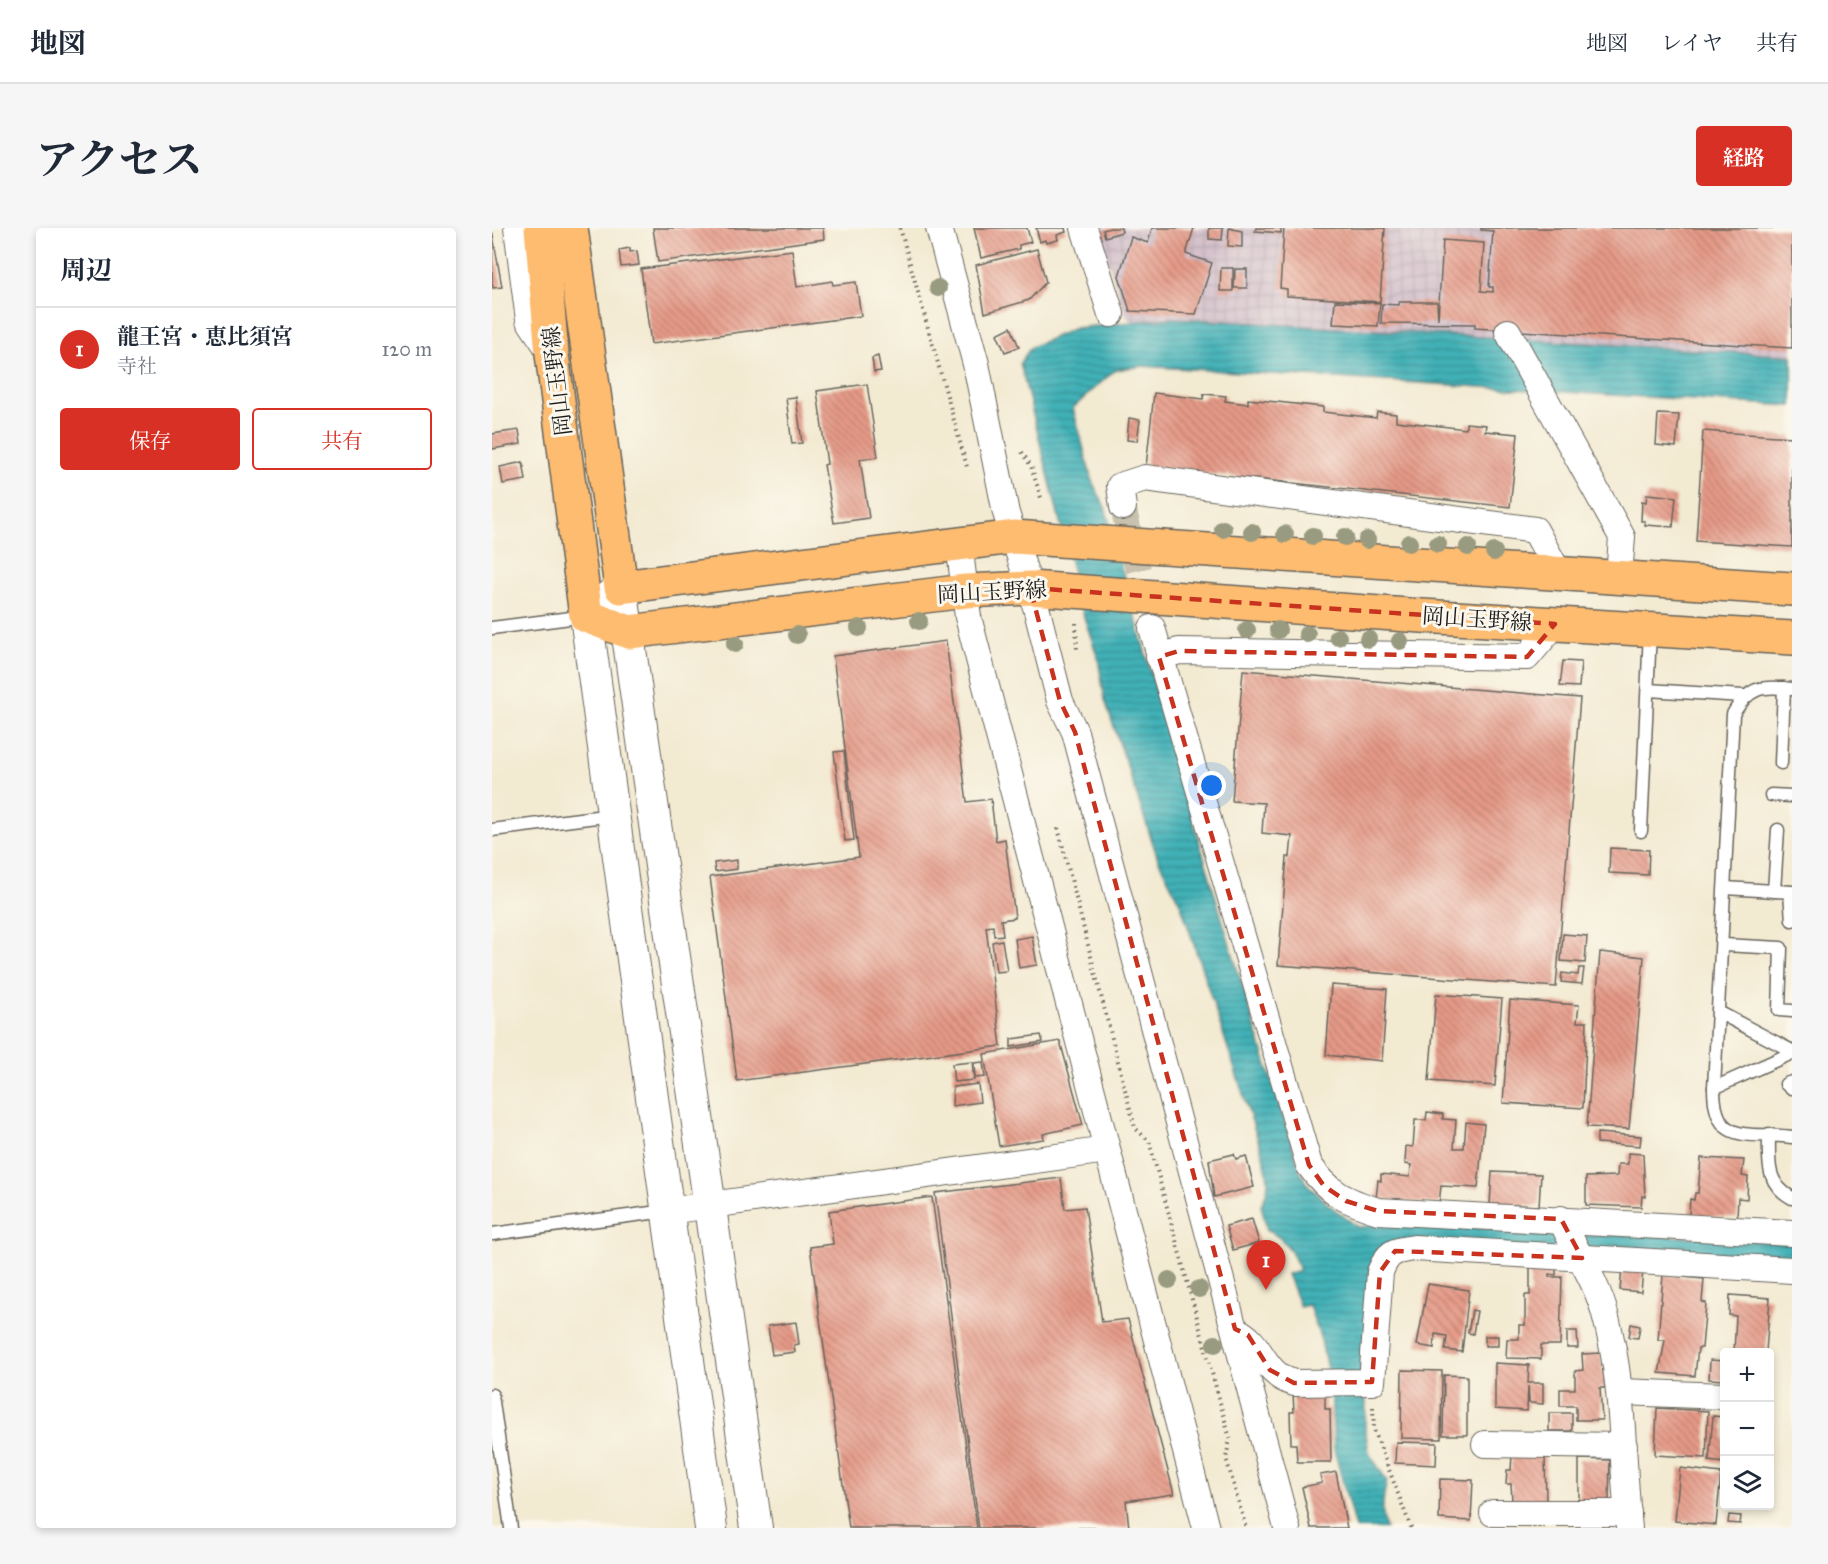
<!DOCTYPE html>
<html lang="ja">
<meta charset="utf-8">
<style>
:root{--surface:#fff;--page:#f6f6f7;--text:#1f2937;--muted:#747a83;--line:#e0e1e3;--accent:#d93025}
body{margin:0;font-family:"IM FELL Great Primer","Noto Serif JP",serif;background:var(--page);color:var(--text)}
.controls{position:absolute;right:18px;bottom:18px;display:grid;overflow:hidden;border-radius:6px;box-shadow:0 3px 9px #0003}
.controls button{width:54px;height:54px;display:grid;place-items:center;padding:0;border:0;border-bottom:2px solid var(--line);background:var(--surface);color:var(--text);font:30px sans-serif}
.you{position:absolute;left:720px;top:558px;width:21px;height:21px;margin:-15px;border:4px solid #fff;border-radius:50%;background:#1a73e8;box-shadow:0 0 0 9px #1a73e833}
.badge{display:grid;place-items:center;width:39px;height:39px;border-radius:50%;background:var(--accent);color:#fff;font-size:20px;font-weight:700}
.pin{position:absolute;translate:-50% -50px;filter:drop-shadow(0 2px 3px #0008)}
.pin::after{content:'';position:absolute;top:32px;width:21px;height:18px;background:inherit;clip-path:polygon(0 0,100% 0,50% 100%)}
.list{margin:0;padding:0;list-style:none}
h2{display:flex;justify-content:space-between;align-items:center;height:78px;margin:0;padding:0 24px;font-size:26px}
h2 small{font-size:20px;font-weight:400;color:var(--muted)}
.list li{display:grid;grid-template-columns:39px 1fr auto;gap:18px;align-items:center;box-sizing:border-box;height:84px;padding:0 24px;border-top:2px solid var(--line)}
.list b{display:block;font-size:22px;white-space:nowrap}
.list p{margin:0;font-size:20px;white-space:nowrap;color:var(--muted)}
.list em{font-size:20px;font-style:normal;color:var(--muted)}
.actions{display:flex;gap:12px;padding:18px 24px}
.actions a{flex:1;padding:14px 0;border:2px solid var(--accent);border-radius:6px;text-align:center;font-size:21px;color:var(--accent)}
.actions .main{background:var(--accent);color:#fff}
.icon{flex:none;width:33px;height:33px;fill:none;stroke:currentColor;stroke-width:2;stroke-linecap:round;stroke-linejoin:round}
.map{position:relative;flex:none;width:1300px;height:1300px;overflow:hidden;border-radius:6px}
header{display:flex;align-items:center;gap:36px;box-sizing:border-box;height:84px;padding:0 30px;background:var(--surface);border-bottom:2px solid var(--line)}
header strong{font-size:28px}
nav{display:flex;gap:33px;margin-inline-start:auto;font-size:21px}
.intro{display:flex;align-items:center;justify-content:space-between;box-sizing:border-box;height:144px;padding:0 36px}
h1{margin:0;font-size:42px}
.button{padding:15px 27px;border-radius:6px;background:var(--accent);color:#fff;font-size:21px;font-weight:700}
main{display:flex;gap:36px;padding:0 36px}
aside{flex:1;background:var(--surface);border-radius:6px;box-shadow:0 3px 9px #0003}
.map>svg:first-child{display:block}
.industrial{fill:url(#industrial-grid)}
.water{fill:url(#water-rules);stroke:#2e666a;stroke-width:1.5}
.building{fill:url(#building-back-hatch)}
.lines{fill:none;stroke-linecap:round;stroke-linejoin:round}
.minor-tunnel{stroke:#c8c1ae;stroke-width:26;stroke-dasharray:26 13;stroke-linecap:butt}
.service-casing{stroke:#67645c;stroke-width:15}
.minor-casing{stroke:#67645c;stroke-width:28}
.tertiary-casing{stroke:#67645c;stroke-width:34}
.primary-casing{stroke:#67645c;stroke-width:36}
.path{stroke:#67645c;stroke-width:4;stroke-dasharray:1.5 4.5;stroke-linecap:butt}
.service{stroke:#fff;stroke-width:12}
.minor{stroke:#fff;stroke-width:26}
.tertiary{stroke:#fff;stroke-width:32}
.primary{stroke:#fdbc70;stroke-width:33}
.tree{fill:#989b80}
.marked{fill:none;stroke:#c8321e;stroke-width:4.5;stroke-dasharray:12 8;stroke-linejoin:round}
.labels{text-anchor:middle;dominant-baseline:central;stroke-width:6;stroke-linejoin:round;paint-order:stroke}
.street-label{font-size:22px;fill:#1c1c1c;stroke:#fbf7ec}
</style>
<header>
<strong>地図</strong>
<nav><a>地図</a><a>レイヤ</a><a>共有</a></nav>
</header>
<div class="intro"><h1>アクセス</h1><a class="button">経路</a></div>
<main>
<aside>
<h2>周辺<small></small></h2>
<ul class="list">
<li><span class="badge">1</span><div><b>龍王宮・恵比須宮</b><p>寺社</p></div><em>120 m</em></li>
</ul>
<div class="actions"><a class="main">保存</a><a>共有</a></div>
</aside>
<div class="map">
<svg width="1300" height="1300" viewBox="0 0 1300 1300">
<defs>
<pattern id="industrial-grid" width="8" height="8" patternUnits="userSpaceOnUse" patternTransform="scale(1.5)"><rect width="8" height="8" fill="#d1bdc9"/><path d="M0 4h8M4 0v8" fill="none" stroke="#b3a2ac"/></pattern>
<pattern id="water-rules" width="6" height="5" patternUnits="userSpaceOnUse" patternTransform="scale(1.5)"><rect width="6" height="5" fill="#40b1b7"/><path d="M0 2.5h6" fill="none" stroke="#358f94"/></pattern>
<pattern id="building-back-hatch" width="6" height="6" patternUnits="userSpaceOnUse" patternTransform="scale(1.5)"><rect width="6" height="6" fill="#e69a87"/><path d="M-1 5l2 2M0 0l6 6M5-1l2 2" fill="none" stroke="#ba7d6e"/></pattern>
</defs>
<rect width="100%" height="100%" fill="#fbf7ec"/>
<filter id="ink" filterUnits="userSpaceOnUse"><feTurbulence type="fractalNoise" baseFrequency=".0167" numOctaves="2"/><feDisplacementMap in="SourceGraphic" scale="12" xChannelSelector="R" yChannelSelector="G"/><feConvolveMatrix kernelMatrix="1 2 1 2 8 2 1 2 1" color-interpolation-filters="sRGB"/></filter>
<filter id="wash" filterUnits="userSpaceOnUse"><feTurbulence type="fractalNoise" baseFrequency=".008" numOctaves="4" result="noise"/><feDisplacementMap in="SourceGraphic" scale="24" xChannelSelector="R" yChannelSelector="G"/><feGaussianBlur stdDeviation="1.35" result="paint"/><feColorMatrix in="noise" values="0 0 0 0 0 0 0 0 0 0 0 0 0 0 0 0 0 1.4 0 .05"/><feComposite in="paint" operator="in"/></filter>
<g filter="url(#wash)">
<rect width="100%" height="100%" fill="#f3ead2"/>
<path class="industrial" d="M 606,0 L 1300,0 L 1300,128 L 680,90 L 639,94 L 632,83 Z"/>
<path class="water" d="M 680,90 L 1300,128 L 1300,178 L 650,138 L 623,142 L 581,180 L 600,253 L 613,279 C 674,503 738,725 809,945 L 817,958 L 837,977 L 866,999 L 896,995 L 1300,1014 L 1300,1039 L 901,1016 L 883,1024 L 879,1041 L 873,1200 L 877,1225 L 895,1253 C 891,1268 888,1285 894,1300 L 863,1300 L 842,1221 L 839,1161 L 829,1112 L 817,1077 L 808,1079 L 795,1046 L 808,1042 C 800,1024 794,1011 775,1002 L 769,977 C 780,958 776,945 770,924 L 689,677 L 666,631 L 613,472 L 606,430 L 592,389 L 528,135 L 539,119 L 583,100 Z"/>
<g id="blocks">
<g class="building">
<path d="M 161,0 L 331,0 L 332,11 L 166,34 Z"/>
<path d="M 482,0 L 535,0 L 539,14 L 527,17 L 527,21 L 489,30 Z"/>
<path d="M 544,0 L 573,0 L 574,4 L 565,7 L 566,12 L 554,15 L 553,12 L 548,14 Z"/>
<path d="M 618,0 L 629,0 L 630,4 L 613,9 L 611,2 Z"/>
<path d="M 660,0 L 702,0 L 694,26 L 720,35 L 704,86 L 638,83 L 627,48 L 639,9 L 656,15 Z"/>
<path d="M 717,0 L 731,0 L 730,12 L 717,11 Z"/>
<path d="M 737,0 L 750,3 L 750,19 L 736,18 Z"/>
<path d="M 764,0 L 789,0 L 789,5 L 763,3 Z"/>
<path d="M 792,0 L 893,0 L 888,74 L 795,68 L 795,61 L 788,60 Z"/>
<path d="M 989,0 L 1300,0 L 1300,120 L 983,100 L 983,96 L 889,95 L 890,76 L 907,77 L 907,74 L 945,74 L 946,91 L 951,12 L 992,15 L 989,63 L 1001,64 L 1001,59 L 997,59 L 1001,3 L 989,2 Z"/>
<path d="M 0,2 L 10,59 L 1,60 L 0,55 Z"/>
<path d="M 138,20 L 138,24 L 145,23 L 147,37 L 129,39 L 127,22 Z"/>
<path d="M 545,21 L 554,54 L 537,72 L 493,85 L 484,37 Z"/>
<path d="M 300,22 L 305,59 L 340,53 L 341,57 L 364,54 L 369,88 L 159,116 L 149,41 Z"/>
<path d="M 729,40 L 741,40 L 741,63 L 728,63 Z"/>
<path d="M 743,41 L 755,41 L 755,60 L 742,60 Z"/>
<path d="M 843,73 L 888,75 L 886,98 L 841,96 Z"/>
<path d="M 519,99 L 527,119 L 513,124 L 505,106 Z"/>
<path d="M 386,128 L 389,143 L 382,144 L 380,130 Z"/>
<path d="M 375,156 L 386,229 L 368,231 L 377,290 L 342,295 L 332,237 L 335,236 L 325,163 Z"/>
<path d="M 662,165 L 711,171 L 712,166 L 734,168 L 733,173 L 756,176 L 756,171 L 831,179 L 831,184 L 884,190 L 885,184 L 904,186 L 904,193 L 974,201 L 974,195 L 994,197 L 993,203 L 1026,206 L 1018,279 L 654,239 Z"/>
<path d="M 304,169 L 310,215 L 300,216 L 294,170 Z"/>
<path d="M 1166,186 L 1187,187 L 1184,219 L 1164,217 Z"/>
<path d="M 637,190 L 648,192 L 645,213 L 635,212 Z"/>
<path d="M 27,202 L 29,216 L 0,221 L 0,206 Z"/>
<path d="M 1211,203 L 1300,209 L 1300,319 L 1204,313 Z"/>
<path d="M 31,234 L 34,252 L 11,256 L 8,239 Z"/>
<path d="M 1155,266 L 1184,269 L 1181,299 L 1153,297 L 1153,293 L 1149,293 L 1150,273 L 1154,274 Z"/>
<path d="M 454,413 L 475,574 L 499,571 L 504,613 L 513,611 L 523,690 L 509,692 L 511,707 L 502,708 L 501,698 L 494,699 L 509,818 L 245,853 L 218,649 L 367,629 L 341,428 Z"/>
<path d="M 1071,433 L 1089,434 L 1087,459 L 1068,458 Z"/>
<path d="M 751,442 L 1088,470 L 1064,759 L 786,737 L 795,629 L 798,629 L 800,608 L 770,605 L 772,575 L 740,573 Z"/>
<path d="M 352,523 L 362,612 L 353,613 L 342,524 Z"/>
<path d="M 1118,620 L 1157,622 L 1156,647 L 1117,645 Z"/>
<path d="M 245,632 L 245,641 L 223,644 L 222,635 Z"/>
<path d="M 1071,706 L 1095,708 L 1093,735 L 1069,733 Z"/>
<path d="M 540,708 L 545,737 L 527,740 L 523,711 Z"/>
<path d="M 510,712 L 515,743 L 504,744 L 500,714 Z"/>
<path d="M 1108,724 L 1152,729 L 1137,901 L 1095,899 Z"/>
<path d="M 1087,740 L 1092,740 L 1090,756 L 1069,754 L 1070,745 L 1086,747 Z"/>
<path d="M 839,757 L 895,761 L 890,833 L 834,827 Z"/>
<path d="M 944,766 L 1010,771 L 1003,858 L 937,853 Z"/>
<path d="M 1018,772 L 1087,777 L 1085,794 L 1095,794 L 1091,880 L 1011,875 Z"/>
<path d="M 549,807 L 551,814 L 519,819 L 519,811 Z"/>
<path d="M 568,813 L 591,897 L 551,906 L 552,911 L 507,918 L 492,826 Z"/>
<path d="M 480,834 L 482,852 L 462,854 L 460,836 Z"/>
<path d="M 491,834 L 493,849 L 483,850 L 482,835 Z"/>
<path d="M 486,856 L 488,874 L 460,878 L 461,859 Z"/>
<path d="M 935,884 L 951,886 L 951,891 L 964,892 L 962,920 L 972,920 L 974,894 L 992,896 L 986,960 L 949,958 L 947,976 L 884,971 L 886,952 L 889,953 L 889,946 L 918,949 L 919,937 L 913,936 L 914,918 L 921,919 L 923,892 L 934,892 Z"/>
<path d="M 1105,905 L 1149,908 L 1148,918 L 1105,915 Z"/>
<path d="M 1136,925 L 1151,926 L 1153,969 L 1150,968 L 1149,979 L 1094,977 L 1094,949 L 1125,948 L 1126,936 L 1136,936 Z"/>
<path d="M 742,926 L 744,931 L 754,928 L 762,959 L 722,969 L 717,932 Z"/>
<path d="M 1209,930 L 1252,932 L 1250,948 L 1256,949 L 1255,971 L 1246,970 L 1245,990 L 1197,987 L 1198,971 L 1202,972 L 1203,965 L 1206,965 Z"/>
<path d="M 1000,944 L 1049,946 L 1047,978 L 998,976 Z"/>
<path d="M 569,950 L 573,981 L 593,979 L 610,1094 L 636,1091 L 682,1266 L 634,1273 L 637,1300 L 487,1300 L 443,965 Z"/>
<path d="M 440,969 L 485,1300 L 357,1300 L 318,1019 L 341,1016 L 337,983 Z"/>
<path d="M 760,991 L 767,1015 L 741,1022 L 734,998 Z"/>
<path d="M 1038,1036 L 1064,1037 L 1064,1047 L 1057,1046 L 1057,1049 L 1070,1049 L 1068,1117 L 1049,1117 L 1049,1131 L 1014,1130 L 1015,1111 L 1027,1111 L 1027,1097 L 1033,1097 L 1033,1067 L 1038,1067 Z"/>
<path d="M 1130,1041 L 1151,1043 L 1149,1064 L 1128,1062 Z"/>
<path d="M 1171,1047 L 1212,1051 L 1210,1074 L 1214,1075 L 1210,1120 L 1206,1120 L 1203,1148 L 1167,1145 L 1173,1112 L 1166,1112 Z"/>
<path d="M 936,1056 L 977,1062 L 970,1124 L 953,1122 L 955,1108 L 943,1106 L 942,1120 L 925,1117 Z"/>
<path d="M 1238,1067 L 1278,1070 L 1274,1124 L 1242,1124 L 1244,1088 L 1237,1087 Z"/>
<path d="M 980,1082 L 985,1083 L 981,1106 L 976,1105 Z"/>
<path d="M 304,1094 L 307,1116 L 302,1117 L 303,1124 L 280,1127 L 276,1098 Z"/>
<path d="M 1139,1096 L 1148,1098 L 1146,1110 L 1137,1109 Z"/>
<path d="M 1075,1103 L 1085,1103 L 1086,1120 L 1075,1120 Z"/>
<rect x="993" y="1108" width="13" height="10"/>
<path d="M 1109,1125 L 1113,1160 L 1108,1160 L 1110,1192 L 1084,1192 L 1084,1178 L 1068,1178 L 1068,1161 L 1083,1161 L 1083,1143 L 1091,1142 L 1090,1126 Z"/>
<path d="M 1218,1132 L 1232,1133 L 1232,1152 L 1217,1151 Z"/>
<path d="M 1003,1135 L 1037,1137 L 1036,1155 L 1051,1155 L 1051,1176 L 1037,1175 L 1036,1158 L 1035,1183 L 1003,1181 Z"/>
<path d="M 910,1142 L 950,1143 L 949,1211 L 909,1210 Z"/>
<path d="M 952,1147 L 975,1148 L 975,1207 L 951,1207 Z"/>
<path d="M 801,1165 L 833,1165 L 833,1181 L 838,1181 L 839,1234 L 805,1234 L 804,1216 L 799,1216 L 798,1184 L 802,1184 Z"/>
<path d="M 1165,1180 L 1216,1183 L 1214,1230 L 1163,1227 Z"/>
<rect x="1057" y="1185" width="23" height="18"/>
<path d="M 1221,1188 L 1232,1189 L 1232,1235 L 1217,1233 Z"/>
<path d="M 904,1214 L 945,1215 L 944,1237 L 903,1235 Z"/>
<path d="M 1020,1227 L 1053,1227 L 1054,1272 L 1020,1272 L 1019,1256 L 1014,1256 L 1015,1242 L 1019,1242 Z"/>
<path d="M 1087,1231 L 1118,1232 L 1117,1274 L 1087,1273 Z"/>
<path d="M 1188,1240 L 1229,1245 L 1224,1297 L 1183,1293 Z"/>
<path d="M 844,1244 L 855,1300 L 819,1300 L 810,1259 L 830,1255 L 828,1247 Z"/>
<path d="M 948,1251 L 981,1252 L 979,1293 L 947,1291 Z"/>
<path d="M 1237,1287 L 1249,1288 L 1248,1296 L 1236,1295 Z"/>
</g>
</g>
</g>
<g filter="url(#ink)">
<use href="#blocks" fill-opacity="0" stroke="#67645c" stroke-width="1.5"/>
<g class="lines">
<path class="minor-tunnel" d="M 631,279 L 660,400"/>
<g class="service-casing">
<g id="service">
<path d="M 0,400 L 94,388"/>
<path d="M 1300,461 C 1269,457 1257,459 1241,486 L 1222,860 C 1222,920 1258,903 1300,909"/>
<path d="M 1156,462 L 1251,468"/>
<path d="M 1289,535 L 1292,460"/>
<path d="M 1279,567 L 1300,568"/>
<path d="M 0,602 L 120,587"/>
<path d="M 1149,603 L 1158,403"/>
<path d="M 1233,660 L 1300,664"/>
<path d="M 1282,663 L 1286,602"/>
<path d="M 1298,664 L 1300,692"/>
<path d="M 1231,717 L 1289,720 L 1287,782 L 1300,783"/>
<path d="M 1228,785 L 1300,823"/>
<path d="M 1300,854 L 1294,856 L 1300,860"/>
<path d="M 1222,860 L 1300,825"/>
<path d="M 1277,906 C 1277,933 1273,955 1300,970"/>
<path d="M 0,1006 L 174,983"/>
<path d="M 0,1167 L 19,1300"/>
</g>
</g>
<g class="minor-casing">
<g id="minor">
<path d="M 25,0 L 37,92 L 60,126"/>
<path d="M 447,0 L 484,136 L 514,285 L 544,379 L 568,473 L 583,504 L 795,1300"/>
<path d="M 592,0 L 619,86"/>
<path d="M 1016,104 L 1130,309 L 1127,349"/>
<path d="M 631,279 L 628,258 L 653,250 L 1043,302 L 1067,346"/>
<path d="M 467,315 L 476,389 L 714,1300"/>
<path d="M 660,400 L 817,937 C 838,966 852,972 886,983 L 1300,1005"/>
<path d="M 667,429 L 687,423 L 1035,429 L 1063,396"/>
<path d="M 176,983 L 615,922"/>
<path d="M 1069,991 C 1083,1023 1104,1052 1113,1086 C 1133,1159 1129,1226 1137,1300"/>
<path d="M 743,1102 C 771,1113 769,1146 802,1155 L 880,1154 L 888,1044 C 896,1024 901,1023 922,1020 L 1300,1042"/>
<path d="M 1129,1164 L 1232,1168"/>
<path d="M 993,1216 L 1132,1218"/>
<path d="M 1001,1285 L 1136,1285"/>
</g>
</g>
<g class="tertiary-casing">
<path id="tertiary" d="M 219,1300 L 94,388 L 129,359 L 264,1300"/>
</g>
<g class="primary-casing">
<g id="primary">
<path d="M 49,0 L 60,126 L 94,388 L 137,404 L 474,363 L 538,360 L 930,388 L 1300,410"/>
<path d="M 79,0 L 129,359 L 522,309 L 1300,361"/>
</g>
</g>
<g class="path">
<path d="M 408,0 L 475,239"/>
<path d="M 530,224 L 539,238 L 550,273"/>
<path d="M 584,395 L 585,424"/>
<path d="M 566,600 L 643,900 L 657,913 L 738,1211 L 734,1230 L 754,1300"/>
<path d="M 881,1179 L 882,1202 L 919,1300"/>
</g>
<use href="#service" class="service"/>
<use href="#minor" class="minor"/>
<use href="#tertiary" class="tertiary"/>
<use href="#primary" class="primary"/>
</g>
<g class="tree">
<circle cx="446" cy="60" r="9"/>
<circle cx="731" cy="301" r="9"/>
<circle cx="760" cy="304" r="9"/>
<circle cx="793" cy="306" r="9"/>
<circle cx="821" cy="308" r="9"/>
<circle cx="853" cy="309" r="9"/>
<circle cx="875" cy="312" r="9"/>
<circle cx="917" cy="315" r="9"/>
<circle cx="946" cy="316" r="9"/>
<circle cx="976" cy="319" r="9"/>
<circle cx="1002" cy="324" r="9"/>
<circle cx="427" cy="393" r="9"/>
<circle cx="367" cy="400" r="9"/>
<circle cx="755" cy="402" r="9"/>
<circle cx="786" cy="402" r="9"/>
<circle cx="815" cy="406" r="9"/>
<circle cx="305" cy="407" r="9"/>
<circle cx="846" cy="409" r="9"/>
<circle cx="876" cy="411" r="9"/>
<circle cx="908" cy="413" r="9"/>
<circle cx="243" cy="416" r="9"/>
<circle cx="677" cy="1052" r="9"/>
<circle cx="707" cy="1061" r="9"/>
<circle cx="723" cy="1116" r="9"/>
</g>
</g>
<path class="marked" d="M 538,360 L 1063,396 L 1035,429 L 687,423 L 667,429 L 817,937 L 832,958 L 854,973 L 886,983 L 1069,991 L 1090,1030 L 903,1023 L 888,1044 L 880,1154 L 802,1155 L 778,1142 L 756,1107 L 743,1101 L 583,504 L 568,473 Z"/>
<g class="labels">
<g class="street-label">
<text transform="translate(65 153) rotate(-97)">岡山玉野線</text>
<text transform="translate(500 364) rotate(-3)">岡山玉野線</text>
<text transform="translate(985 391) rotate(4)">岡山玉野線</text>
</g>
</g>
</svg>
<div class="controls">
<button>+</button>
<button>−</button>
<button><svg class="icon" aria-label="layers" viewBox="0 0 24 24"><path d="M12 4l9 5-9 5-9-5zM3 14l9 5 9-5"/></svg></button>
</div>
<div class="you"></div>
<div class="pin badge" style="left:774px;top:1062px">1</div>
</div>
</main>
